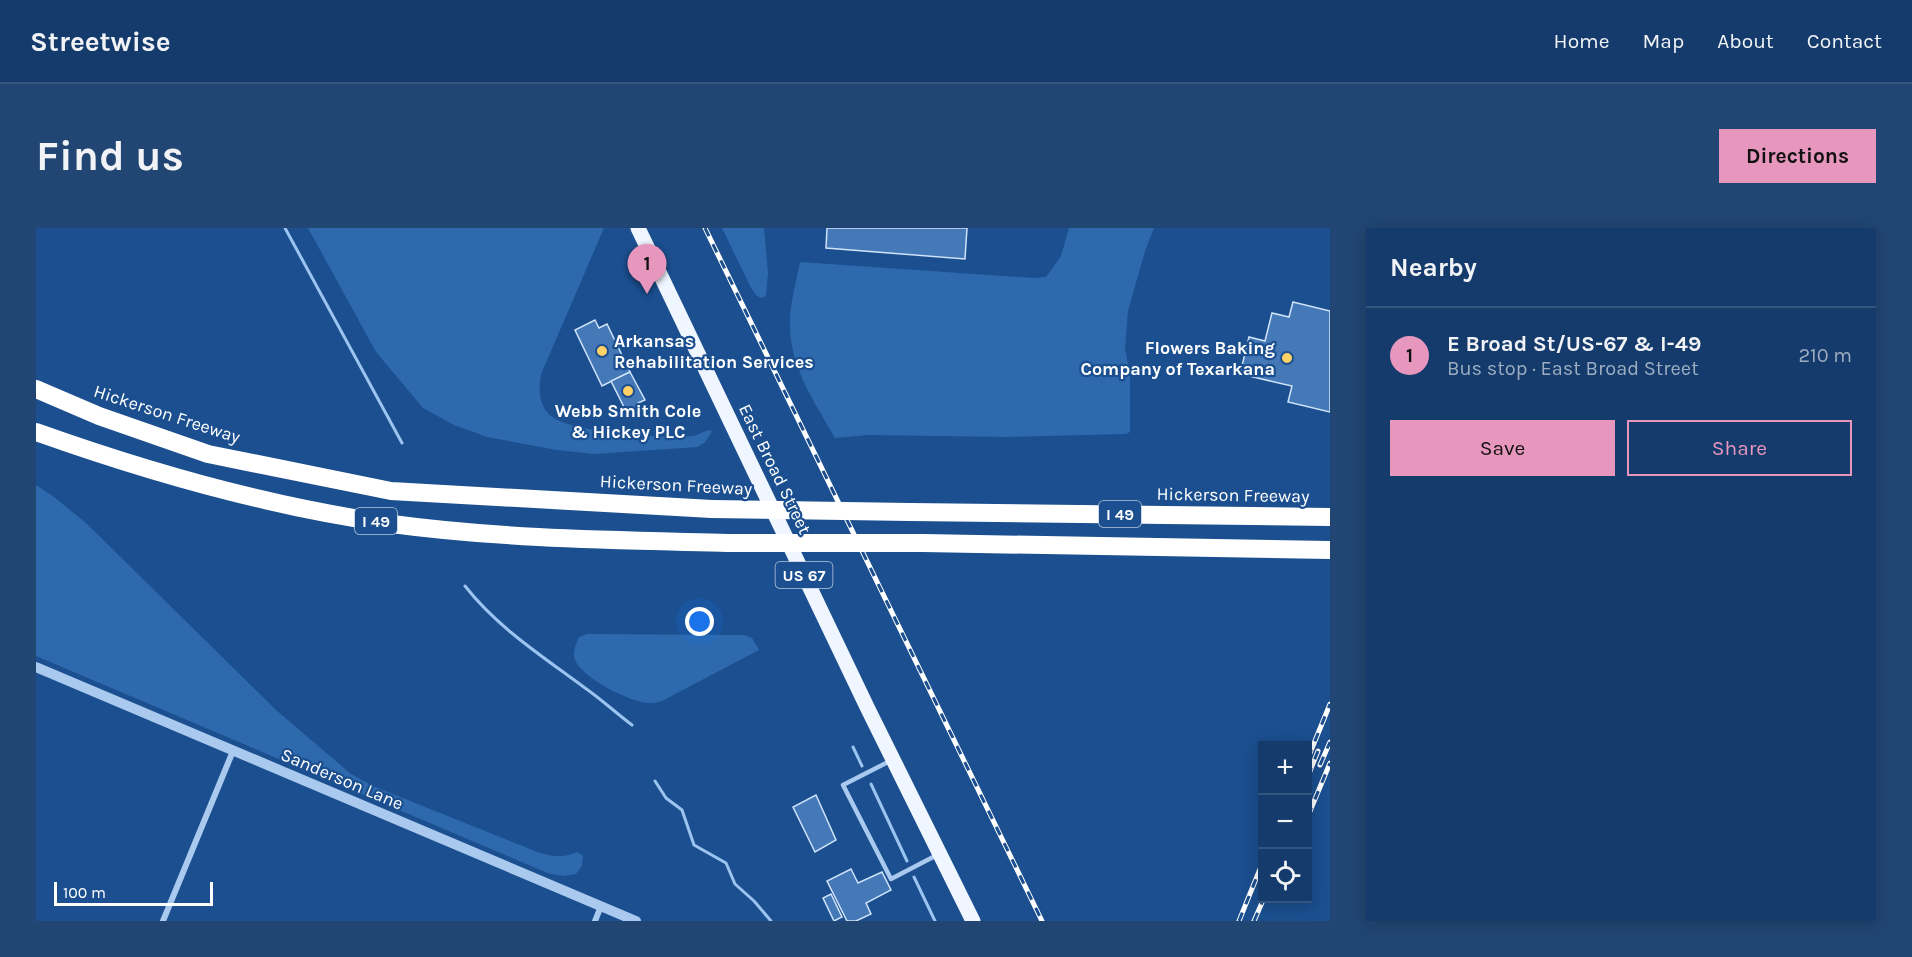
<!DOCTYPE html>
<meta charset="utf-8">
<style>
:root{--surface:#143b6b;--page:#214673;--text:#f1f3f6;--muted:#9dadc1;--line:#33557e;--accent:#e797bd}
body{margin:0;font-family:Karla,sans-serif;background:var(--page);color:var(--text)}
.controls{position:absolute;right:18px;bottom:18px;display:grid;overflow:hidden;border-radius:0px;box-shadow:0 3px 15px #0003}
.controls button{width:54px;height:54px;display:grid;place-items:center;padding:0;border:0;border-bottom:2px solid var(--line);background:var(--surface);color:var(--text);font:30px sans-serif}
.scale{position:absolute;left:18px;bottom:15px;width:159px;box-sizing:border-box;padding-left:6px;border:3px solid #fff;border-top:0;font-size:16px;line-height:21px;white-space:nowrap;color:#fff;-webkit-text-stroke:4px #1b4f8f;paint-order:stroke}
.you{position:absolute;left:664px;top:394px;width:21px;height:21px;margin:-15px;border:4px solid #fff;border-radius:50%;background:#1a73e8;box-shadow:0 0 0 9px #1a73e833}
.badge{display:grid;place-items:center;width:39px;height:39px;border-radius:50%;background:var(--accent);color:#111;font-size:20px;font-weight:700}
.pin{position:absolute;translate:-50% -50px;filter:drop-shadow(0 2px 3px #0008)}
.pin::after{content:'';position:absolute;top:32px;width:21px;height:18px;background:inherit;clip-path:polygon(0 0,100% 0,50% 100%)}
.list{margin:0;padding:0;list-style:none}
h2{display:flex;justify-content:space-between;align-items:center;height:78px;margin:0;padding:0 24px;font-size:26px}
h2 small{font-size:20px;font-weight:400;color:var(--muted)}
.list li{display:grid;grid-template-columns:39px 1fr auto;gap:18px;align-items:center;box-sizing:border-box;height:96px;padding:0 24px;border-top:2px solid var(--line)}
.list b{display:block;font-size:22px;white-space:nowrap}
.list p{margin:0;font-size:20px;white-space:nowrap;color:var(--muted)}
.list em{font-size:20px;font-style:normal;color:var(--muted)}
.actions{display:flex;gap:12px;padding:18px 24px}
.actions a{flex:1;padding:14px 0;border:2px solid var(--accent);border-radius:0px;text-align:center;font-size:21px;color:var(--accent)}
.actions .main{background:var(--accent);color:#111}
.icon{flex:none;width:33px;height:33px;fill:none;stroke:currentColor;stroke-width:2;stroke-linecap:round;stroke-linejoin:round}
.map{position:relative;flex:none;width:1294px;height:693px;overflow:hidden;border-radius:0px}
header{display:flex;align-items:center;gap:36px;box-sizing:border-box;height:84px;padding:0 30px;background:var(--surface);border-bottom:2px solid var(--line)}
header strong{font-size:28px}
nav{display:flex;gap:33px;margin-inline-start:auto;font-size:21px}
.intro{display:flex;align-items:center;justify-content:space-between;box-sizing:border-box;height:144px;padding:0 36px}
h1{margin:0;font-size:42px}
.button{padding:15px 27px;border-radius:0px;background:var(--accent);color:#111;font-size:21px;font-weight:700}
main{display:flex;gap:36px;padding:0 36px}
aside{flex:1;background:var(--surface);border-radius:0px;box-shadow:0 3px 15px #0003}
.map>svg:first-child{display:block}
.green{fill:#2e69ad}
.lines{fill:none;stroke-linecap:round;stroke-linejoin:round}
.stream{stroke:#9cc4f0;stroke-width:3}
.building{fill:#4478b7;stroke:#cfe3fa;stroke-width:1.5}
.service{stroke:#a9c9ee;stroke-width:4.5}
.minor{stroke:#a9c9ee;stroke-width:6}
.tertiary{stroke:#a9c9ee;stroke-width:10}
.primary{stroke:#f0f6ff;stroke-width:15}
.motorway{stroke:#fff;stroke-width:18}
.rail-casing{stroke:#fff;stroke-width:5}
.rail{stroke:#1b4f8f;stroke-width:3;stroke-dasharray:9;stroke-linecap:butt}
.motorway-bridge{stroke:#fff;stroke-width:18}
.poi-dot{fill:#ffd166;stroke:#1b4f8f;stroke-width:2}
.labels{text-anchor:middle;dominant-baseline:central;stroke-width:4.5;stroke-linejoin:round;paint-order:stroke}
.shield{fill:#1b4f8f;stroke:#bbcadd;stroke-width:1.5}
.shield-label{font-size:16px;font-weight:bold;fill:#fff}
.poi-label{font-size:18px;font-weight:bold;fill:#fff;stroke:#1b4f8f;text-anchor:start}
.street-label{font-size:18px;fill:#fff;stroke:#1b4f8f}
</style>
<header>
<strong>Streetwise</strong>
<nav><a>Home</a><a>Map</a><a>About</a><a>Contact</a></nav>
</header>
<div class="intro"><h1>Find us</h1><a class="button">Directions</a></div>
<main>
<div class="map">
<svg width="1294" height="693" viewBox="0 0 1294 693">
<rect width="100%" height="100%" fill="#1b4f8f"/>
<g class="green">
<path d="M 272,0 L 568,0 L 506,144 C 502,157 502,178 515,188 C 536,205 628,211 656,208 C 663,207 667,203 674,202 L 676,204 L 669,214 L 662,219 L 558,226 L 520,222 L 451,209 L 418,197 L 387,180 L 340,124 Z"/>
<path d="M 686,0 L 728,0 L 732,45 L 730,68 L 725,70 L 720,67 L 715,60 Z"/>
<path d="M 1033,0 L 1118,0 L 1109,23 L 1092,83 L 1089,121 L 1094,145 L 1094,204 L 1090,206 L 968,209 L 833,207 L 799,210 C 779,175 755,141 754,99 C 753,78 760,55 764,34 L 997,50 L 1010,49 L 1025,28 Z"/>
<path d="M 0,257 L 18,269 L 50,295 L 240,482 L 315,546 L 337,558 L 504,625 C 519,629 527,630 541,624 L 547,628 L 546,638 L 540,646 L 528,648 L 514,646 L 0,428 Z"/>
<path d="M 551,406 L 708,407 L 716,410 L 723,422 L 626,473 C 622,474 617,476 612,475 C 594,474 546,450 539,432 C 536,425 540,416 543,409 Z"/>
</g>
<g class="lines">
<g class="stream">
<path d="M 249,0 L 366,215"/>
<path d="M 429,358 C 462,400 506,428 549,460 C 565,471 580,485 596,497"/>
<path d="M 817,519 L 826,538"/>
<path d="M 619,553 L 630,570 L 646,582 L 658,617 L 690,635 L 699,656 L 718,673 L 735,693"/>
<path d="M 835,556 L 871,633"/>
<path d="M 878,649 L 899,693"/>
</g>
</g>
<g class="building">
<path d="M 791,0 L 931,0 L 929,31 L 790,20 Z"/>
<path d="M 1257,74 L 1294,83 L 1294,184 L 1252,174 L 1256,158 L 1204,146 L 1213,109 L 1229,113 L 1236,85 L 1253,89 Z"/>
<path d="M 559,92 L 563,100 L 571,96 L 594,144 L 566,158 L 539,102 Z"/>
<path d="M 594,144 L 609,172 L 602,175 L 604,179 L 591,185 L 575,153 Z"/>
<path d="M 780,567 L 800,612 L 779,624 L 757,579 Z"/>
<path d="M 815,641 L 822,655 L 846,644 L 855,662 L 830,675 L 835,686 L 820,693 L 811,693 L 791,653 Z"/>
<path d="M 795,666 L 806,689 L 798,693 L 787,670 Z"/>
</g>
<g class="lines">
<path class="service" d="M 854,533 L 807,557 L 855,651 L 901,627"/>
<g class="minor">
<path d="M 127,693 L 197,523"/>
<path d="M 559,693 L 565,678"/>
</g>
<path class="tertiary" d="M 0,439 L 600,693"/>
<path class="primary" d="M 602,0 L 831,479 L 937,693"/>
<g class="motorway">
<path d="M 0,161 L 63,188 L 172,226 L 355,263 L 676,281"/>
<path d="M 0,204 C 115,245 234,279 356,296 C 467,311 580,312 692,315"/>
<path d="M 874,284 L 1294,289"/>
<path d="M 887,315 L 1294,322"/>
</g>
<g class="rail-casing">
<g id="rail">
<path d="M 669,0 L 1006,693"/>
<path d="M 1272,530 L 1294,476"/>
<path d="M 1284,537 L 1294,514"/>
<path d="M 1272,548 L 1282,523"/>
<path d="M 1272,588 L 1294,535"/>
<path d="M 1203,693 L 1226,636"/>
<path d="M 1218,693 L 1228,670"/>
</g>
</g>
<use href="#rail" class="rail"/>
<g class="motorway-bridge">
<path d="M 676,281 L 874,284"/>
<path d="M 692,315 L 887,315"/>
</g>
</g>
<g class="poi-dot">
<circle cx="566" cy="123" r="6"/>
<circle cx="1251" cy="130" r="6"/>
<circle cx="592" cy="163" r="6"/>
</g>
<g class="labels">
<g class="shield">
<rect x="1063" y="273" width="42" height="26" rx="4.5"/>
<rect x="319" y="280" width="42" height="26" rx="4.5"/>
<rect x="739.5" y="334" width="57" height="26" rx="4.5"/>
</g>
<g class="shield-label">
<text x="1084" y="286">I 49</text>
<text x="340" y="293">I 49</text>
<text x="768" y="347">US 67</text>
</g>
<g class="poi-label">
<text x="578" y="113">Arkansas<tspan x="578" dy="21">Rehabilitation Services</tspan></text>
<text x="1239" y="120" text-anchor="end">Flowers Baking<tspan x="1239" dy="21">Company of Texarkana</tspan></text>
<text x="592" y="183" text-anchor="middle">Webb Smith Cole<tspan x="592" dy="21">&amp; Hickey PLC</tspan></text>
</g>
<g class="street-label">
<text transform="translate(131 186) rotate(18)">Hickerson Freeway</text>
<text transform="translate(739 241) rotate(64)">East Broad Street</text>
<text transform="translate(640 257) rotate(3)">Hickerson Freeway</text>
<text transform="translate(1197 267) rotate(1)">Hickerson Freeway</text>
<text transform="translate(306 551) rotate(23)">Sanderson Lane</text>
</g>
</g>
</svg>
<div class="controls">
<button>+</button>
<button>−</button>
<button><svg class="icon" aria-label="locate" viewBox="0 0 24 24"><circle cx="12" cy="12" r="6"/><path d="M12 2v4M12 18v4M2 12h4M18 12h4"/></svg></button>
</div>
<div class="scale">100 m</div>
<div class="you"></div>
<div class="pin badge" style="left:611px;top:66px">1</div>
</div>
<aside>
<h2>Nearby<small></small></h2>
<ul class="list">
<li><span class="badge">1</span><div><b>E Broad St/US-67 &amp; I-49</b><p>Bus stop · East Broad Street</p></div><em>210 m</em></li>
</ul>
<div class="actions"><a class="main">Save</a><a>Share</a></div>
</aside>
</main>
